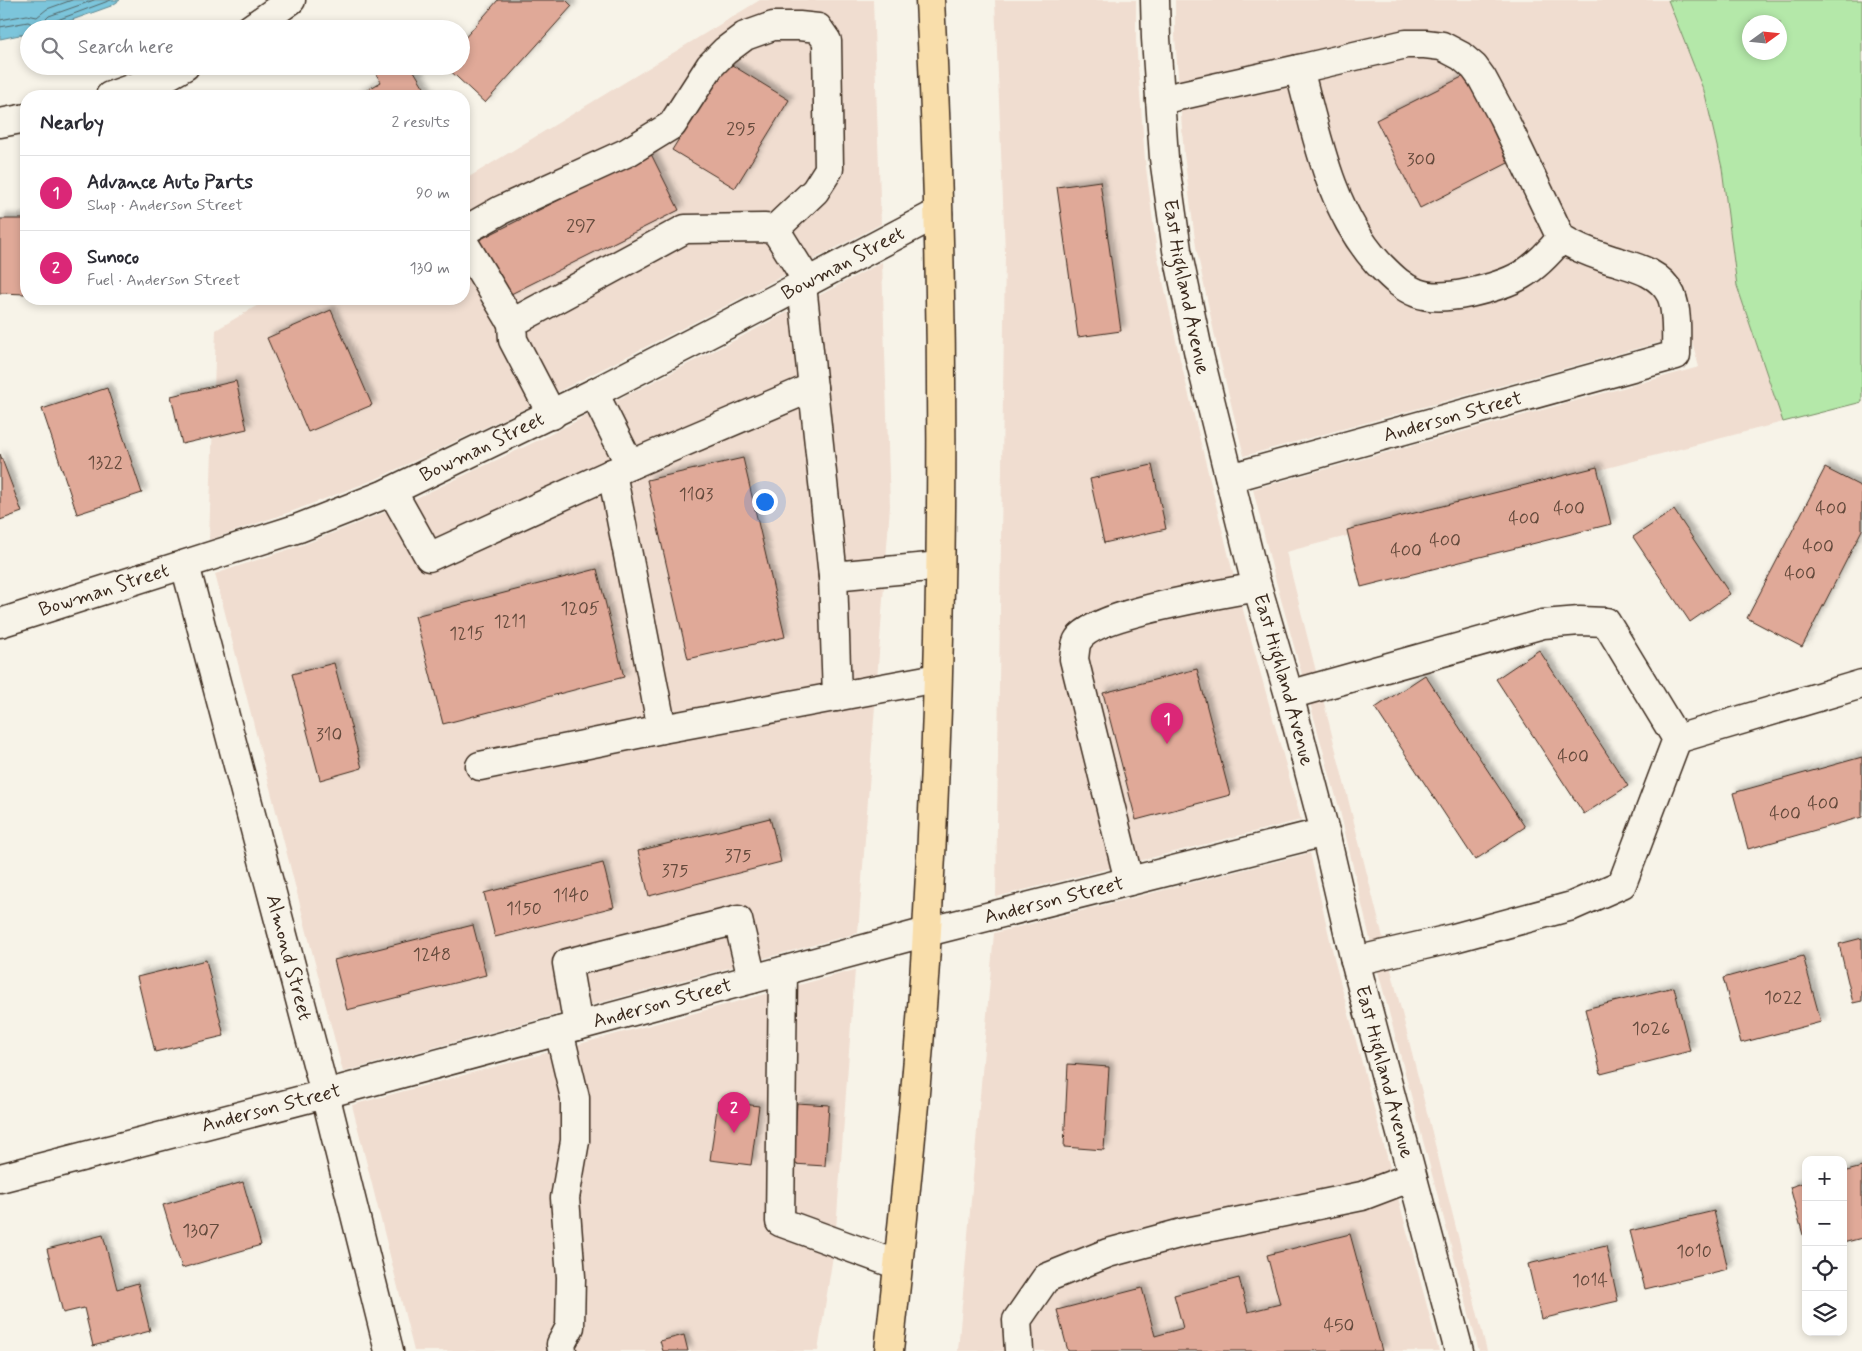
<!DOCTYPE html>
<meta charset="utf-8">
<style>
:root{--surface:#fff;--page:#f2f2f3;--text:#2b2b33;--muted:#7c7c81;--line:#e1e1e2;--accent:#db2777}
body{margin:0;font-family:Mynerve,sans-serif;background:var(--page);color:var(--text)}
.controls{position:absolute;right:15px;bottom:15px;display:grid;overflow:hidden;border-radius:10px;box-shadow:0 2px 8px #0003}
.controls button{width:45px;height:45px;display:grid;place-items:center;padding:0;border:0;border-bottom:1px solid var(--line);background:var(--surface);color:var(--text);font:25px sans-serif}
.compass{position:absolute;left:1742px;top:15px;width:45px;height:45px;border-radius:50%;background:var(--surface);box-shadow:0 2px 8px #0003;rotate:75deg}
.you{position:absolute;left:764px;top:501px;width:18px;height:18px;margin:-12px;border:4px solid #fff;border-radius:50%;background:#1a73e8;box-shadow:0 0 0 8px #1a73e833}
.badge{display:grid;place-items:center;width:32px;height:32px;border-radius:50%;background:var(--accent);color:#fff;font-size:16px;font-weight:700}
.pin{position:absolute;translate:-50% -41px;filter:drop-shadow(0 1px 2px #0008)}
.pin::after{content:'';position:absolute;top:26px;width:18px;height:15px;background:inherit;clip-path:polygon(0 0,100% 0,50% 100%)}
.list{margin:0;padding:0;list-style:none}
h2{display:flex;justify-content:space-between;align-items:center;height:65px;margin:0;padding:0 20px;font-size:21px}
h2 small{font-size:16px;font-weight:400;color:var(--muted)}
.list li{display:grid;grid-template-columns:32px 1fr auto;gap:15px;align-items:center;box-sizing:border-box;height:75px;padding:0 20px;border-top:1px solid var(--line)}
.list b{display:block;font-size:19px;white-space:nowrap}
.list p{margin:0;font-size:16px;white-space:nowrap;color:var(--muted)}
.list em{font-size:16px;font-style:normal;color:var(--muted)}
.icon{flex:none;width:28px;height:28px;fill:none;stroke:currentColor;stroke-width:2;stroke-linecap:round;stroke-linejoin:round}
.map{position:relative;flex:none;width:1862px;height:1351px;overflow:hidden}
.search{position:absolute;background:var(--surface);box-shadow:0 2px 8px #0003;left:20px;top:20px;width:450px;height:55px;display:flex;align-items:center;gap:12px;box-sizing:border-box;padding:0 18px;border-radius:28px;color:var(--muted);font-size:19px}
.panel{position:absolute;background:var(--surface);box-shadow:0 2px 8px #0003;left:20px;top:90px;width:450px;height:215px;border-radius:20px}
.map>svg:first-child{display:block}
.built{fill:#f0ddd0}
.green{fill:#b4e8a9;stroke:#788964;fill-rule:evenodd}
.water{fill:#7bc5db;stroke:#61878f}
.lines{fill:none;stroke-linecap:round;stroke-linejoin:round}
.shore{stroke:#55686a;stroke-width:1}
.building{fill:#e0a998;stroke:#3b2a1e;filter:url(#shadow)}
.minor-casing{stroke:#3b2a1e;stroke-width:31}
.highway-casing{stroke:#3b2a1e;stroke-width:31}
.minor{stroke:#f7f3e8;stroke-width:28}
.highway{stroke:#f9deab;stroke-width:28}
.labels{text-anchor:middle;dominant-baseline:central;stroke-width:5;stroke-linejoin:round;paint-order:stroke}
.number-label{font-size:18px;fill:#644a3c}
.street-label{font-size:20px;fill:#3b2a1e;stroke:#f7f3e8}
</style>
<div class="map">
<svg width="1862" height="1351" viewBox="0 0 1862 1351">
<defs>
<filter id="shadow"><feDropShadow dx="4.5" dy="-4.5" stdDeviation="2.5" flood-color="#0004"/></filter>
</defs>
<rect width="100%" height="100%" fill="#f7f3e8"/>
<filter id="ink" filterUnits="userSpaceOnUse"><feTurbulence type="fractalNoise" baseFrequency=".02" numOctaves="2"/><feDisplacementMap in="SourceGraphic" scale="10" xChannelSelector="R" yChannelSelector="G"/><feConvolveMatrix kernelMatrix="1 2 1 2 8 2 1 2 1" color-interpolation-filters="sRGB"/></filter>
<g filter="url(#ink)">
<g class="built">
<path d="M 760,0 L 873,0 L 881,224 L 720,309 L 526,408 L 376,479 L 293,511 L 209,540 L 216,330 L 268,299 L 464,299 L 464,180 Z"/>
<path d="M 995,0 L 1136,0 L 1136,40 L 1145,160 L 1157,253 L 1180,359 L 1234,577 L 1301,820 L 996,897 L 1005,253 Z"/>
<path d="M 1175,0 L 1668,0 L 1705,94 L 1722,168 L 1737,286 L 1783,422 L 1286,552 L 1487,1351 L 1479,1351 L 1374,956 L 1340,811 L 1272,567 L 1253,489 L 1699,367 L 1690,334 L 1244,456 L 1218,351 L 1196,247 L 1184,155 L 1175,36 Z"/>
<path d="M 882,262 L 890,506 L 858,933 L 343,1072 L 215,574 L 305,544 L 391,510 L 543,438 L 737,339 Z"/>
<path d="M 1310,853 L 1336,966 L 1439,1351 L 958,1351 L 994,933 Z"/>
<path d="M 855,970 L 835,1243 L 818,1351 L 414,1351 L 352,1105 Z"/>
</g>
<path class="green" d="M 1668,0 L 1862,0 L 1862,402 L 1783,422 L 1737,286 L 1722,168 L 1705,94 ZM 1750,22 L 1780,22 L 1780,52 L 1750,52 Z"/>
<path class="water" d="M 0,0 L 120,0 L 111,6 L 47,29 L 29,29 L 29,33 L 0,39 Z"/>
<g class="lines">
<g class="shore">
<path d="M 0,20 L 27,15 L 37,17 L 47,9 L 72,0"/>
<path d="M 0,27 L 28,22 L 40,28 L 44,21 L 49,16 L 94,0"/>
<path d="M 48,29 L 49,25 L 52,22 L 111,0"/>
</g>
</g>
<g class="building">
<path d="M 498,0 L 566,0 L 572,6 L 485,103 L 445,66 L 461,66 L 461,38 L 463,40 Z"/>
<path d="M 727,62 L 789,100 L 735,188 L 672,150 Z"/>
<path d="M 374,66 L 411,66 L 429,96 L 357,96 L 381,82 L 372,68 Z"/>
<path d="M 1468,74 L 1512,161 L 1420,208 L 1376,120 Z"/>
<path d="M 651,154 L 679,210 L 507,296 L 479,240 Z"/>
<path d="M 1100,181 L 1121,331 L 1078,337 L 1057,187 Z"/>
<path d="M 0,219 L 26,219 L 25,294 L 0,293 Z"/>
<path d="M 331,310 L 372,405 L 308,432 L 267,338 Z"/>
<path d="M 236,381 L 247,429 L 182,444 L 171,396 Z"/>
<path d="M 107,388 L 142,493 L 77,514 L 42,409 Z"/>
<path d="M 0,454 L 22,512 L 0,520 Z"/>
<path d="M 743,458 L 785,637 L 688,659 L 647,480 Z"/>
<path d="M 1152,465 L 1166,529 L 1104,543 L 1090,479 Z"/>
<path d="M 1597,467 L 1611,524 L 1361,587 L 1347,530 Z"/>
<path d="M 1825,468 L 1862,487 L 1862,530 L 1802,647 L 1747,618 Z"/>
<path d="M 1674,510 L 1730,594 L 1690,622 L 1633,537 Z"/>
<path d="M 597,569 L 624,677 L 443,724 L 415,616 Z"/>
<path d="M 1539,650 L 1628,786 L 1584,814 L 1496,679 Z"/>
<path d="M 334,663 L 362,768 L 320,780 L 292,674 Z"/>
<path d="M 1197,669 L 1230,795 L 1136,820 L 1103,693 Z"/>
<path d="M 1425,675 L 1525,827 L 1475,860 L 1375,708 Z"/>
<path d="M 1862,757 L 1862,817 L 1748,849 L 1733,793 Z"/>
<path d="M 770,818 L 781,862 L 649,896 L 638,851 Z"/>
<path d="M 603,863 L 614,907 L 495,937 L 484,893 Z"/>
<path d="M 473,925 L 486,975 L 347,1010 L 334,960 Z"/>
<path d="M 1862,938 L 1862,1001 L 1853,1003 L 1839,944 Z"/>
<path d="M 1803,956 L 1821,1022 L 1741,1043 L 1723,978 Z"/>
<path d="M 206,960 L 224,1036 L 155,1052 L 137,977 Z"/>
<path d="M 1674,987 L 1690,1051 L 1601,1074 L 1585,1009 Z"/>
<path d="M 1068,1064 L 1109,1067 L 1104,1150 L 1064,1147 Z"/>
<path d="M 718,1101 L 759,1106 L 751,1165 L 710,1160 Z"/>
<path d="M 797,1103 L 829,1105 L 825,1166 L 793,1164 Z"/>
<path d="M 1862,1167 L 1862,1238 L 1843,1243 L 1843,1172 Z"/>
<path d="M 243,1182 L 261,1245 L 182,1268 L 163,1205 Z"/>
<path d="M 1806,1182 L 1806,1246 L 1790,1187 Z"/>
<path d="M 1714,1211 L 1728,1269 L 1645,1289 L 1630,1231 Z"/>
<path d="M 1350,1234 L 1382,1351 L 1068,1351 L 1057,1310 L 1142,1288 L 1155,1336 L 1183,1328 L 1174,1295 L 1239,1278 L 1248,1312 L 1280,1304 L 1267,1255 Z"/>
<path d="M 103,1235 L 117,1289 L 138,1283 L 150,1331 L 93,1346 L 84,1308 L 63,1313 L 47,1249 Z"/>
<path d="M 1606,1246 L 1618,1301 L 1541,1319 L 1528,1264 Z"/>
<path d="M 684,1335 L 688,1351 L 663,1351 L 660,1341 Z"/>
</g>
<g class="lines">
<g class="minor-casing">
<g id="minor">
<path id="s1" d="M 1155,0 L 1156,38 L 1164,158 L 1177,250 L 1199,355 L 1253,572 L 1289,695 L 1325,832 L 1355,961 L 1459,1351"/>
<path d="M 250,29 L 291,0"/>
<path d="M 110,96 L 169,75 L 185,66"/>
<path d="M 1160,100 L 1299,69"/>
<path d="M 0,123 L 26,118"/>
<path d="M 464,239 L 464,231 L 501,210 L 628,152 L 672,125 L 710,66 L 725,51 L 745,36 L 773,26 L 799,26 L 818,28 L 827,41 L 829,169 L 815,191 L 775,229"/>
<path d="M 464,243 L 512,323"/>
<path d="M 802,285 L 833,576 L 940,566"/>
<path d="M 594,393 L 630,465 L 813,387"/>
<path d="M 552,415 L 513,340 L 512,323 L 685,229 L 764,228 L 775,229 L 808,282"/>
<path d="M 612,473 L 662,729 L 937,678"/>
<path id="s2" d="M 1230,478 L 1676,355 C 1676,338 1678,311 1671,295 C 1659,270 1629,266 1606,258 C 1591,253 1575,247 1561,238 C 1532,274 1514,283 1469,293 C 1454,296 1432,299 1417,293 C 1401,287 1390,275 1378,263 C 1330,210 1317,136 1299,69 L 1406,44 L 1425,44 L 1442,46 L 1461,56 L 1474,67 L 1482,78 L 1503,117 L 1561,238"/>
<path d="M 392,491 L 429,557 L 630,465"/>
<path id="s3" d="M 185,565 L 325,1094 L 389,1351"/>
<path d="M 833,576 L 837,697"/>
<path id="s4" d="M 0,623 L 299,528 L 383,495 L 594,393 L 728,324 L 938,213"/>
<path d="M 1289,695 L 1543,624 L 1580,621 L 1606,622 L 1677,739 L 1622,884 L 1572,906 L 1454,938 L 1355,961"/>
<path d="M 1677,739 L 1862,684"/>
<path d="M 480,766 L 662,729"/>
<path d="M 1129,881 L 1074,659 C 1075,653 1075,644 1078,640 C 1095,613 1223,594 1257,587"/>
<path d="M 783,971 L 780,1222 L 898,1265"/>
<path d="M 578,1026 L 567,963 L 738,920 L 752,979"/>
<path d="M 559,1031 L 575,1098 L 575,1141 L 565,1198 L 571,1277 L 570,1327 L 561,1344 L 562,1351"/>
<path id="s5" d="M 0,1178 L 325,1094 L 927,932 L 1325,832"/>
<path d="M 1019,1351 L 1017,1320 L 1046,1278 L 1108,1253 L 1182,1233 L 1362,1196 L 1412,1177"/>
</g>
</g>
<g class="highway-casing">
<path id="highway" d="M 889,1351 C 904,1211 919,1071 927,931 C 945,622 946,310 930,0"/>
</g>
<use href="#minor" class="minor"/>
<use href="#highway" class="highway"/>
</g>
</g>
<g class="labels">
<g class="number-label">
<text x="741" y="129">295</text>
<text x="1421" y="160">300</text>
<text x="581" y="226">297</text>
<text x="105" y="463">1322</text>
<text x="696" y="495">1103</text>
<text x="1569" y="509">400</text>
<text x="1831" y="509">400</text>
<text x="1524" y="519">400</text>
<text x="1445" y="541">400</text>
<text x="1818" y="547">400</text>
<text x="1406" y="551">400</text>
<text x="1800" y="574">400</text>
<text x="580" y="609">1205</text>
<text x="510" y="622">1211</text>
<text x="467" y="634">1215</text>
<text x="329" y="735">310</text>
<text x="1573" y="757">400</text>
<text x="1823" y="804">400</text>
<text x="1785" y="814">400</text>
<text x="738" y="856">375</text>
<text x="675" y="871">375</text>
<text x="571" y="896">1140</text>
<text x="524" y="909">1150</text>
<text x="432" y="955">1248</text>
<text x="1783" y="998">1022</text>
<text x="1651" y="1029">1026</text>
<text x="201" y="1231">1307</text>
<text x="1694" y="1252">1010</text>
<text x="1590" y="1281">1014</text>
<text x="1339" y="1326">450</text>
</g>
<g class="street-label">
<text stroke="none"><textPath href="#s4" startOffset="919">Bowman Street</textPath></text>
<text stroke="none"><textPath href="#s1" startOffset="289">East Highland Avenue</textPath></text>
<text stroke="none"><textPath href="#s2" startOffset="231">Anderson Street</textPath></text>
<text stroke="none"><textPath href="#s4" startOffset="514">Bowman Street</textPath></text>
<text stroke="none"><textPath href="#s4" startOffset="109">Bowman Street</textPath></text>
<text stroke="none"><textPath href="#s1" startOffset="694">East Highland Avenue</textPath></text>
<text stroke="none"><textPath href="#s5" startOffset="1090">Anderson Street</textPath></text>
<text stroke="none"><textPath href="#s3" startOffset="406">Almond Street</textPath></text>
<text stroke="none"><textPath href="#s5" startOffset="685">Anderson Street</textPath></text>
<text stroke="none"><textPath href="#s1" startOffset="1099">East Highland Avenue</textPath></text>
<text stroke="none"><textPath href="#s5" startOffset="280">Anderson Street</textPath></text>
</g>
</g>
</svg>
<div class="controls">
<button>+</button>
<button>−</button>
<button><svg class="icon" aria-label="locate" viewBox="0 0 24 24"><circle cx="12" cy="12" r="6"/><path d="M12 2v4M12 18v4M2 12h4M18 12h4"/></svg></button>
<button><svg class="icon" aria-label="layers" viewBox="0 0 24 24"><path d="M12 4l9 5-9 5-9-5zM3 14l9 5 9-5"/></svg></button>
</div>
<svg class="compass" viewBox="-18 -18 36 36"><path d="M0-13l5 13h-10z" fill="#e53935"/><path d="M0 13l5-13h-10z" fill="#7c7c81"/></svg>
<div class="you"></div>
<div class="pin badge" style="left:1167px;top:744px">1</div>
<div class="pin badge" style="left:734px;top:1133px">2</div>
<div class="search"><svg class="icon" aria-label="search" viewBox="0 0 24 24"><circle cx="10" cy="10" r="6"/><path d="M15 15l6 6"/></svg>Search here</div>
<section class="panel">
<h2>Nearby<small>2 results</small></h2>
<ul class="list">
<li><span class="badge">1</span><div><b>Advance Auto Parts</b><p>Shop · Anderson Street</p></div><em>90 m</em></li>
<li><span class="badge">2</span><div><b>Sunoco</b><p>Fuel · Anderson Street</p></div><em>130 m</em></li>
</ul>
</section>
</div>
